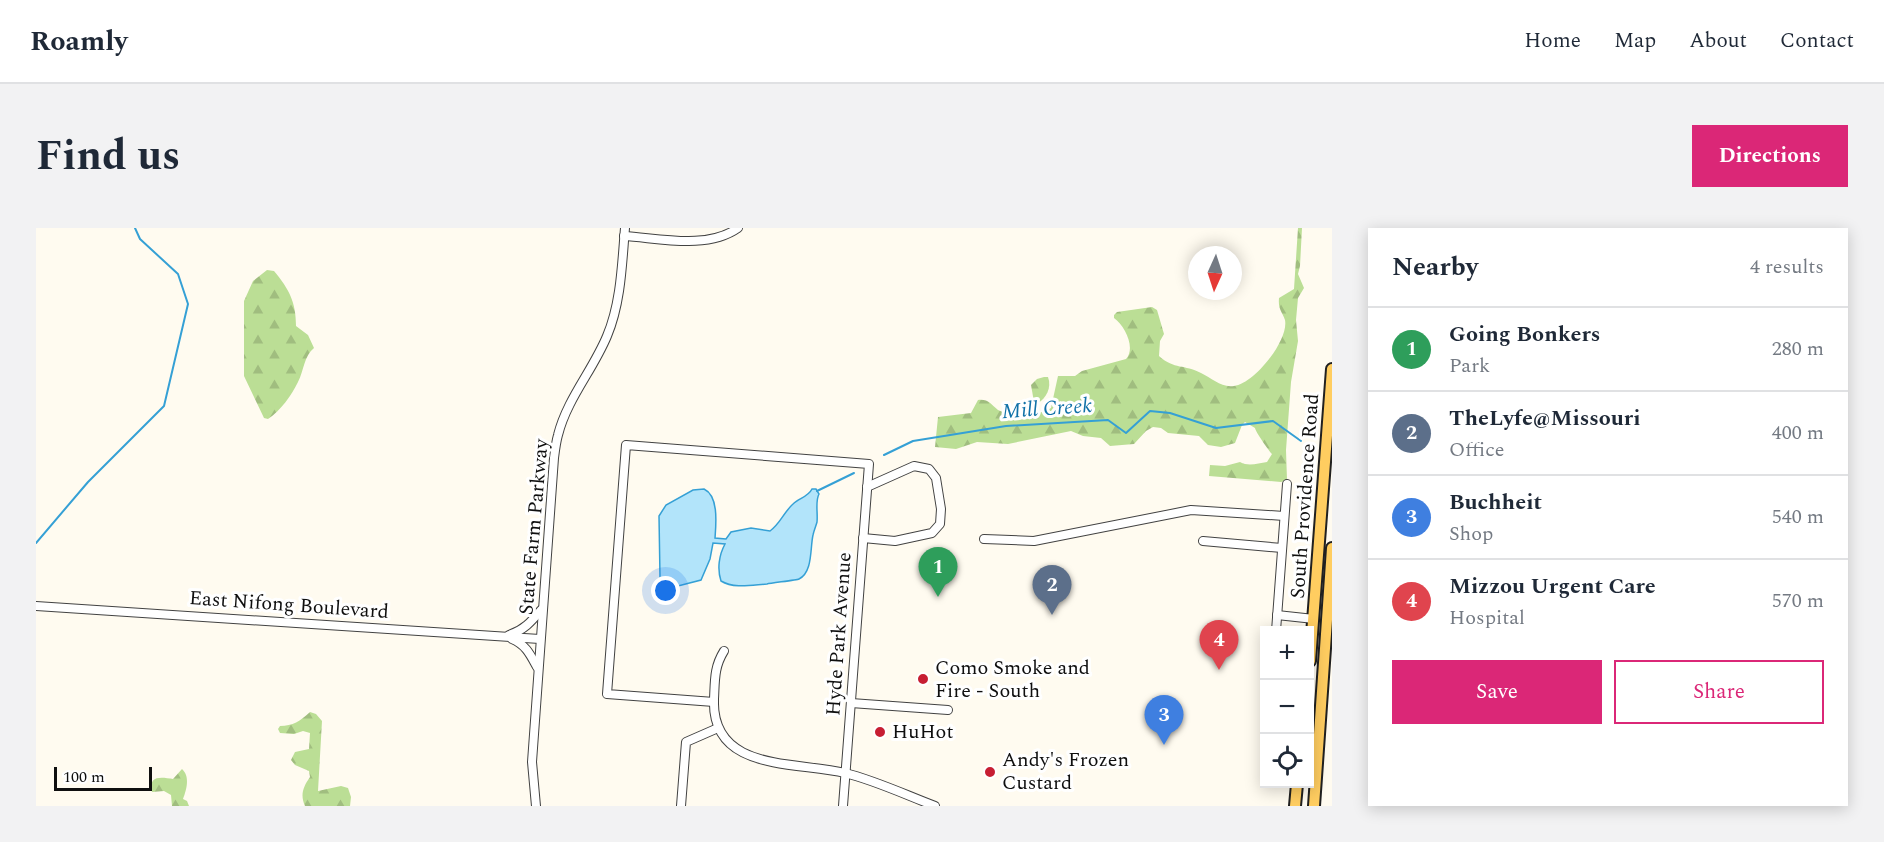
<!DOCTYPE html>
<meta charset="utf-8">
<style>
:root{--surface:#fff;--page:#f2f2f3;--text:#1f2937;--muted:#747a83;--line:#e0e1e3;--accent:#db2777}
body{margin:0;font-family:Spectral,serif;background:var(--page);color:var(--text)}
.controls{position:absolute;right:18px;bottom:18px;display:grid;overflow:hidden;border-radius:0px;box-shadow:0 3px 15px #0003}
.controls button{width:54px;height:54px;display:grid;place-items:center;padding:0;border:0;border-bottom:2px solid var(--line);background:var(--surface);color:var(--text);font:30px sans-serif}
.compass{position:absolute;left:1152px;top:18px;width:54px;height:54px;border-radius:50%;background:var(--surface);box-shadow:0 3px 15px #0003;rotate:183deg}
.scale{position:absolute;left:18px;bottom:15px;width:98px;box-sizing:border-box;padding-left:6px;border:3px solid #0f0f0f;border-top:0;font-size:16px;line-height:21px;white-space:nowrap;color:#0f0f0f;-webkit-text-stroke:4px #fff;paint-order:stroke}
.you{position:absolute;left:630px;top:363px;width:21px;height:21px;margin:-15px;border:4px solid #fff;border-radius:50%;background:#1a73e8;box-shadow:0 0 0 9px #1a73e833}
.badge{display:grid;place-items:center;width:39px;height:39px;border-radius:50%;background:var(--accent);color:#fff;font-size:20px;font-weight:700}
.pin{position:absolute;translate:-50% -50px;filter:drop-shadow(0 2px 3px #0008)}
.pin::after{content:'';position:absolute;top:32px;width:21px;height:18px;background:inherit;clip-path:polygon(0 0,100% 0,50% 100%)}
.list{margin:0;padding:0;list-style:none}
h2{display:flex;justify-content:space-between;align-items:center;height:78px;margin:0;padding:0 24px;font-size:26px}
h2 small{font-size:20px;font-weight:400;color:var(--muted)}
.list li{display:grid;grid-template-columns:39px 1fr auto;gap:18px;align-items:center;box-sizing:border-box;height:84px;padding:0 24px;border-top:2px solid var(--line)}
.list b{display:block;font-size:22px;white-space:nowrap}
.list p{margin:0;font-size:20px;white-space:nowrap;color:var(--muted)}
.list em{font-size:20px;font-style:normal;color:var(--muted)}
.actions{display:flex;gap:12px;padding:18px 24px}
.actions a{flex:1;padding:14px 0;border:2px solid var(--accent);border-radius:0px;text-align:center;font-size:21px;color:var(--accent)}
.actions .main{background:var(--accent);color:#fff}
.icon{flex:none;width:33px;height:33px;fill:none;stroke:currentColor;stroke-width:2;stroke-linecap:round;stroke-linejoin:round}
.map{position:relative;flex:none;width:1296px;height:578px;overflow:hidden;border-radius:0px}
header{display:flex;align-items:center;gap:36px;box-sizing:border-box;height:84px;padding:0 30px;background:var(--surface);border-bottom:2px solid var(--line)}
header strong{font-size:28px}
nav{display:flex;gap:33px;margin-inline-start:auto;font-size:21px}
.intro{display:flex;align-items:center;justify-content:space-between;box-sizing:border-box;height:144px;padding:0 36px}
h1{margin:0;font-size:42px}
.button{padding:15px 27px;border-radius:0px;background:var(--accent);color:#fff;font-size:21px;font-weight:700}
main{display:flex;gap:36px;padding:0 36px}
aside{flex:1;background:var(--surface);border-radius:0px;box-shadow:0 3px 15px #0003}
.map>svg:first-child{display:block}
.forest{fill:url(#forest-firs)}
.water{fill:#b2e4fa;stroke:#35a0d5;stroke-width:1.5}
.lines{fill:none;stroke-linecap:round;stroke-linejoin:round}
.stream{stroke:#35a0d5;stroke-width:2}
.minor-casing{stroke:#424242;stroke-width:10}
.major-casing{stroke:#202020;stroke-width:14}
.minor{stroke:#fff;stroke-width:8}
.major{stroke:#ffcd60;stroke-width:10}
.poi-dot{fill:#c71e32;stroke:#fff;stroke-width:2}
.labels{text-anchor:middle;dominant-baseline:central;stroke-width:6;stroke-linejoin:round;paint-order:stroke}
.street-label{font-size:20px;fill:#0f0f0f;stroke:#fff}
.poi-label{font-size:20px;fill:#0f0f0f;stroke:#fff;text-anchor:start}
.water-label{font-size:21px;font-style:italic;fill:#1071a8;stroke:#fff}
</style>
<header>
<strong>Roamly</strong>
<nav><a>Home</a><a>Map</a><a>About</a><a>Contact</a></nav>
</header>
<div class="intro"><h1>Find us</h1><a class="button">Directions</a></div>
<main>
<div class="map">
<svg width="1296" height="578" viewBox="0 0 1296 578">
<defs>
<pattern id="forest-firs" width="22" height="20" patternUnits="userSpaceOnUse" patternTransform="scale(1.5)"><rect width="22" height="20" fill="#bbde95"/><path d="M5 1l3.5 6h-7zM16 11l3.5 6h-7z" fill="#a0bd7f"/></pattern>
</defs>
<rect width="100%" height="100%" fill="#fffbf0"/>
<g class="forest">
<path d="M 1262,0 L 1266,0 L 1264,38 L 1262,46 L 1268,60 L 1262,70 L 1260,92 L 1262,113 L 1255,154 L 1250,222 L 1251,252 L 1245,254 L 1173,248 L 1174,237 L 1189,238 L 1204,234 C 1213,239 1222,235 1231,234 L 1236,226 C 1233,223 1219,203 1219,200 L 1209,194 L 1206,197 L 1199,215 L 1185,219 L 1172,217 L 1163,208 L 1132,205 L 1125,200 L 1117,199 L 1110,203 L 1098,216 L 1074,218 L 1065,210 L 1047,208 L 1035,203 L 972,216 L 941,214 L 920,221 L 899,219 L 902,189 L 935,185 L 942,172 C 953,171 954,176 962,182 C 975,189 1003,188 1015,180 L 1022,148 L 1039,148 L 1046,143 L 1090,131 C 1100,120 1089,98 1078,90 L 1078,87 L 1081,84 L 1116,79 L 1121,82 L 1128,106 L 1124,113 L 1123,128 C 1139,142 1148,136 1165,145 C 1176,150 1185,160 1198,158 C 1218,156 1253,112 1249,92 C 1246,83 1242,82 1243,70 L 1258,61 Z"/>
<path d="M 231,42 L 238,43 C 253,61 260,74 260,98 L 272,107 L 278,120 C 268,128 268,142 262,154 C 255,168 245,182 232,191 L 228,190 L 208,148 L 208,73 L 217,53 Z"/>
<path d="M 1008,149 L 1012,149 C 1016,160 1010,170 1002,175 L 998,174 L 995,157 L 1001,151 Z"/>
<path d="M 274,484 L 280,486 L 286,493 L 282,563 L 305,558 L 312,560 L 315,569 L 314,578 L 269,578 C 264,567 267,559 274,549 L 273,543 L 259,537 L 255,532 L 259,524 L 273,521 L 274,505 L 267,503 L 258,506 L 244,505 L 242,501 L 244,498 C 257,498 264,493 274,484 Z"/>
<path d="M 146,541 C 154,548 151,561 147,571 L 151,573 L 153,578 L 136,578 L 135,567 L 128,563 L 116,564 C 112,547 125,549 137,551 Z"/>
</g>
<path class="water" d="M 668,261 C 683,268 680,296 679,310 L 690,311 L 695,304 L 715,300 L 734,303 C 744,296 748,284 757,276 C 763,270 772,269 776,261 L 780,261 L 783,266 C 779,273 782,285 781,294 C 780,298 778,302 777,307 C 774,320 777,344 763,351 C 761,352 735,355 731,356 C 716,357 698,361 685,353 C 681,341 683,327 689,316 L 677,315 L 674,331 L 665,352 L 642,358 L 626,355 L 624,349 L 623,288 L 630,277 L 657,262 Z"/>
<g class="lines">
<g class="stream">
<path d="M 848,227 L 877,213 L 970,198 L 1072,192 L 1090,205 L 1114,183 L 1134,185 L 1180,200 L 1237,193 L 1265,213"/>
<path d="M 781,263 L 818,245"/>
<path d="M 0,315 L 52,254 L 128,178 L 152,76 L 142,46 L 104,11 L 99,0"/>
</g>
<g class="minor-casing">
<g id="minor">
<path d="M 588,8 C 623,10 671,22 702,0"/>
<path d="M 827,310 L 859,313 L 896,305 L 904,296 L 905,281 L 900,250 L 893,241 L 878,238 L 831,259"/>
<path d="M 948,311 L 998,313 L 1155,282 L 1248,288"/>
<path d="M 1167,313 L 1246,320"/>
<path d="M 0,378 L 504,411"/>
<path d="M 1241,387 L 1278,391"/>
<path d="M 1240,403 L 1251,256"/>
<path d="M 473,407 C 488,402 495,394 505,382"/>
<path d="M 476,411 C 490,417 494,426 501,439"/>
<path d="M 688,423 C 678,439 679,452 678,471 C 675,544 759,533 809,545 C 838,552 870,567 899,578"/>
<path d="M 678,474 L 571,466 L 590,217 L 833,236 L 807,578"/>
<path d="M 815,475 L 912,482"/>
<path d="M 500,578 L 496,534 L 518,230 C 519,222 520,214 522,207 C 531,171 557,142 571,108 C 585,75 586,36 589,0"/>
<path d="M 645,578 L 650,514 L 682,500"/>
</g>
</g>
<g class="major-casing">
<g id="major">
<path d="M 1274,433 L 1296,141"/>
<path d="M 1259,578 L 1261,556"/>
<path d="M 1278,578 L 1296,320"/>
</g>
</g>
<use href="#minor" class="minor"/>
<use href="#major" class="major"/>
</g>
<g class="poi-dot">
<circle cx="887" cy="451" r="6"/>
<circle cx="844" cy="504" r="6"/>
<circle cx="954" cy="544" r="6"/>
</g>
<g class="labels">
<g class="street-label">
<text transform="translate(1269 268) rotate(-86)">South Providence Road</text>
<text transform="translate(498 299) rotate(-85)">State Farm Parkway</text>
<text transform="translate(253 377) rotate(4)">East Nifong Boulevard</text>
<text transform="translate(803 406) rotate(-86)">Hyde Park Avenue</text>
</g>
<g class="poi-label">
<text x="899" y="440">Como Smoke and<tspan x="899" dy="23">Fire - South</tspan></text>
<text x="856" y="504">HuHot</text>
<text x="966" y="532">Andy's Frozen<tspan x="966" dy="23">Custard</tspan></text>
</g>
<g class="water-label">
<text transform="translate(1011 181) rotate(-4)">Mill Creek</text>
</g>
</g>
</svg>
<div class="controls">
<button>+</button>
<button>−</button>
<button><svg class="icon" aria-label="locate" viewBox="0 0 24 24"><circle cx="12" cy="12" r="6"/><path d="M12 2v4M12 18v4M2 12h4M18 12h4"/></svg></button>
</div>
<svg class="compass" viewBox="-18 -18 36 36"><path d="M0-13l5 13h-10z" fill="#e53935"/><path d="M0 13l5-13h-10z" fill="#747a83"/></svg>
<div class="scale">100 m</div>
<div class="you"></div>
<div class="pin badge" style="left:902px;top:369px;background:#2e9e5b">1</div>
<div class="pin badge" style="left:1016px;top:387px;background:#5c6f8a">2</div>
<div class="pin badge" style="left:1128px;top:517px;background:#3f7fe0">3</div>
<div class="pin badge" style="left:1183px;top:442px;background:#e0444e">4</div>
</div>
<aside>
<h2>Nearby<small>4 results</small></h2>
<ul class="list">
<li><span class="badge" style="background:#2e9e5b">1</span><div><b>Going Bonkers</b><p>Park</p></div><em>280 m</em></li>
<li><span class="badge" style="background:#5c6f8a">2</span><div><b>TheLyfe@Missouri</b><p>Office</p></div><em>400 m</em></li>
<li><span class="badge" style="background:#3f7fe0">3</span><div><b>Buchheit</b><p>Shop</p></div><em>540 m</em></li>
<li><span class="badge" style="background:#e0444e">4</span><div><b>Mizzou Urgent Care</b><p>Hospital</p></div><em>570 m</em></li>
</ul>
<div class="actions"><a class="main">Save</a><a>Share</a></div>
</aside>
</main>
